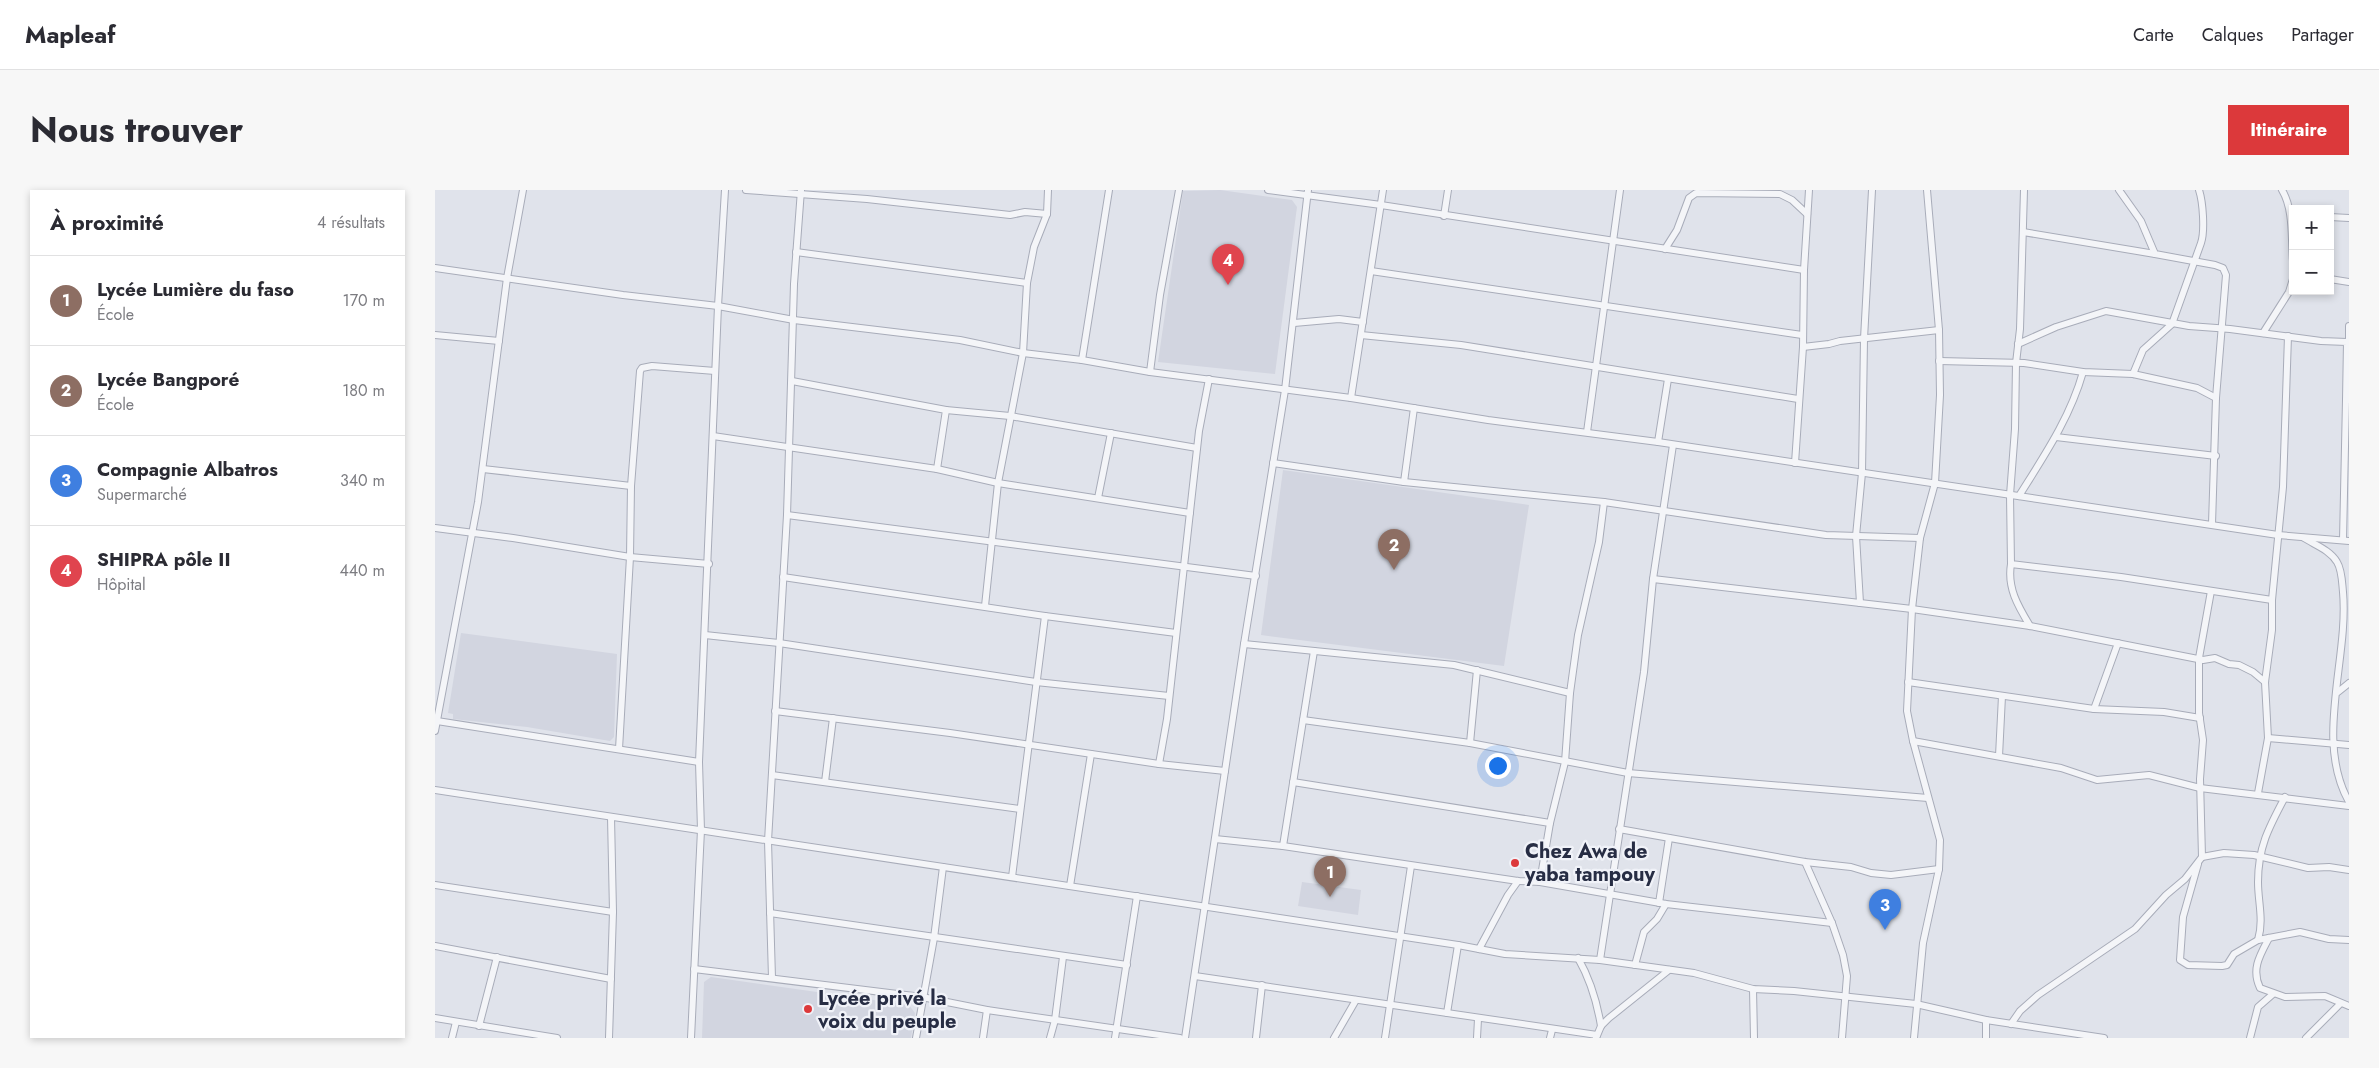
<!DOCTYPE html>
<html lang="fr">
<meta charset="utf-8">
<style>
:root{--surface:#fff;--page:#f7f7f7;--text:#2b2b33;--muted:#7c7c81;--line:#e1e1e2;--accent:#dc393b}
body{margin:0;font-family:Jost,sans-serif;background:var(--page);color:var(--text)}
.controls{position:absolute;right:15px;top:15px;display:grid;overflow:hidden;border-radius:0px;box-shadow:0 2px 8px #0003}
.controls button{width:45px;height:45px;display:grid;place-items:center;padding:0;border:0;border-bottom:1px solid var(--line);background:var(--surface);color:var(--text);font:25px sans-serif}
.you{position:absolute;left:1062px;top:575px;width:18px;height:18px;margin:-12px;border:4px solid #fff;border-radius:50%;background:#1a73e8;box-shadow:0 0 0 8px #1a73e833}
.badge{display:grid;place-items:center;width:32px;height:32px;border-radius:50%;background:var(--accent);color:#fff;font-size:16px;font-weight:700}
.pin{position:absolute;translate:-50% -41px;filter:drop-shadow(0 1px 2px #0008)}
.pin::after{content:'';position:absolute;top:26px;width:18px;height:15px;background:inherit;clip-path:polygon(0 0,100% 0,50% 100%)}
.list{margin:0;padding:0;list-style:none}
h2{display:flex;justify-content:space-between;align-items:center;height:65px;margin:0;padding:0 20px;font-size:21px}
h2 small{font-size:16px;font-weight:400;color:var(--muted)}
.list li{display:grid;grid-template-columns:32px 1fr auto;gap:15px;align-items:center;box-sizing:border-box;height:90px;padding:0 20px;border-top:1px solid var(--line)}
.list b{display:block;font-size:19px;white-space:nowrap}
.list p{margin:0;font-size:16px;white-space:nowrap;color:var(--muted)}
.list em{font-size:16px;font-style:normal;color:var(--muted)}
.map{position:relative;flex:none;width:1914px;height:848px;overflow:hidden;border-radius:0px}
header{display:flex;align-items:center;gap:30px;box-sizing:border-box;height:70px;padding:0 25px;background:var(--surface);border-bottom:1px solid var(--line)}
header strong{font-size:24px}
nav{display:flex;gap:28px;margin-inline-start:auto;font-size:18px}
.intro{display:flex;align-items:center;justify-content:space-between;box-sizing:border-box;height:120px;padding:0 30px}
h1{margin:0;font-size:35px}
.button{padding:12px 22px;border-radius:0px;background:var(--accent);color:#fff;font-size:18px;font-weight:700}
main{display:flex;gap:30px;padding:0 30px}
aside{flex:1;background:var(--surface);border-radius:0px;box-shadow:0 2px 8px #0003}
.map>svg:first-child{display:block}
.built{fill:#d2d5e0}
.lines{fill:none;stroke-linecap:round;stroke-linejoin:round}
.street-casing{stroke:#a8acb9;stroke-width:8}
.street{stroke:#f4f5f8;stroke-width:6}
.poi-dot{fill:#dc393b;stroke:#f0f2f8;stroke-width:2}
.labels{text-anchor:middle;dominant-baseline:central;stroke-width:4.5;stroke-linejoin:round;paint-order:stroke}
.poi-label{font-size:20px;font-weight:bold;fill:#272d44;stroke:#f0f2f8;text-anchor:start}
</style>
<header>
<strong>Mapleaf</strong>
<nav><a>Carte</a><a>Calques</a><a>Partager</a></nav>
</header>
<div class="intro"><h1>Nous trouver</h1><a class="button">Itinéraire</a></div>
<main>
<aside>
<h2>À proximité<small>4 résultats</small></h2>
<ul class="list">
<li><span class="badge" style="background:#8d6e63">1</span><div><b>Lycée Lumière du faso</b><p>École</p></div><em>170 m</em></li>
<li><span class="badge" style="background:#8d6e63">2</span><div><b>Lycée Bangporé</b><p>École</p></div><em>180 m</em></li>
<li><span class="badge" style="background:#3f7fe0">3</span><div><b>Compagnie Albatros</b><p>Supermarché</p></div><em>340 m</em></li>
<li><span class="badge" style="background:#e0444e">4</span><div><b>SHIPRA pôle II</b><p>Hôpital</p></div><em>440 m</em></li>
</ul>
</aside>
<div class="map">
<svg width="1914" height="848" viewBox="0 0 1914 848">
<rect width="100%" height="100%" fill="#e0e3eb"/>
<g class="built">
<path d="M 785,0 L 857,10 L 862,17 L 840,184 L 723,172 L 748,1 Z"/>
<path d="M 848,280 L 1094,315 L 1069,476 L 826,445 Z"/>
<path d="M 26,443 L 182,464 L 179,547 L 175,551 L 163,549 L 92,537 L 18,529 L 18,524 L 13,523 Z"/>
<path d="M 867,692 L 926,700 L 923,725 L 863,716 Z"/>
<path d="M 276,787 L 474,815 L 480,823 L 476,848 L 267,848 L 269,792 Z"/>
</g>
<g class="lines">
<g class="street-casing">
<g id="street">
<path d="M 311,0 L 432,9 L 575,25 L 590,22 L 612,24"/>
<path d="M 833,0 L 946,15 L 1369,80"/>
<path d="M 1589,0 L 1585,139 L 1581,173 L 1580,239 L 1575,305 L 1576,374 L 1686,387 L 1837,410"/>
<path d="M 1684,0 L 1706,31 L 1720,64 L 1780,75 L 1788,78 L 1791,85 L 1781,208"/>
<path d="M 1847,0 C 1859,20 1856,48 1858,71"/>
<path d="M 1009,26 L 1013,0"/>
<path d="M 1895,27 L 1914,28"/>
<path d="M 1588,42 L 1720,64"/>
<path d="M 1230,59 L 1242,40 L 1254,8 L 1261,3 L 1345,4 L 1357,10 L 1372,24"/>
<path d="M 361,62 L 592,93"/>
<path d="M 0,78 L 188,105 L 283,116 L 359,130 L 525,150 L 588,163 L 647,170 L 715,182 L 916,208 L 1053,230 L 1223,252 L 1843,345 L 1914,351"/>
<path d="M 936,81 L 1367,145"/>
<path d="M 1895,89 L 1914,92"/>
<path d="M 859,133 L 904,129 L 928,132"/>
<path d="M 1914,136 L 1914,152"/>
<path d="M 1828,143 L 1854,102 L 1858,89"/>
<path d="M 0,145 L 64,151"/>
<path d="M 926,145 L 1026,155 L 1363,209"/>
<path d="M 1583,154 L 1621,137 L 1671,121 L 1754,136 L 1795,139 L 1886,151 L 1912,152 L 1911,210"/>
<path d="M 1368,157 L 1394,154 L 1405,151 L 1504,140"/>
<path d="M 647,170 L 674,0"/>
<path d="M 1504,171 L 1589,173 L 1648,182 L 1698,184 L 1762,198 L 1781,208 L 1777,334"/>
<path d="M 715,182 L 725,105 L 744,0"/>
<path d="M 1698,184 L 1708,160 L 1737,134 L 1766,53 C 1770,41 1768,12 1764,0"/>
<path d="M 357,191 L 511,220 L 502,279"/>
<path d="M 916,208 L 948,0"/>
<path d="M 511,220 L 575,226 L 762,258"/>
<path d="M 1152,242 L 1185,0"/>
<path d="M 278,246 L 502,279 L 563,293 L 755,323"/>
<path d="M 1621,247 L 1781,266"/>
<path d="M 1223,252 L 1233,189"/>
<path d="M 838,273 L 969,292 L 1169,312 L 1391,345 L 1485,348"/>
<path d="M 1360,273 L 1368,157 L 1369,80 L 1374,0"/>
<path d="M 48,279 L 196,296"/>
<path d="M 969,292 L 979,218"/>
<path d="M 1584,306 C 1609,266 1635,228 1648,182"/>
<path d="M 663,308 L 676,243"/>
<path d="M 352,325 L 821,386"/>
<path d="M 0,338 L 78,348 L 195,367 L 274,374"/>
<path d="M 1869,348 C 1880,355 1895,360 1902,372 C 1907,380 1907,392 1908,402 C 1914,469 1879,550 1914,612"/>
<path d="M 1908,350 L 1911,210 L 1914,210"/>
<path d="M 1576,374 C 1572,398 1583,416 1595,436"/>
<path d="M 348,387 L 610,426 L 741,443"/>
<path d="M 1218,389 L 1477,419 L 1595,436 L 1768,470 L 1780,468 L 1794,474 L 1804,475 L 1818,482 L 1830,492"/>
<path d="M 1425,413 L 1421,346 L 1427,283 L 1429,149 L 1437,0"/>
<path d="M 550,416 L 563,293 L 588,163 L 592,93 L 599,57 L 612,24 L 613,0"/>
<path d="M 270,445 L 344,453 L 601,492 L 734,506"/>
<path d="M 809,454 L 1019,475 L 1135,503"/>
<path d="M 1473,492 L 1659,519 L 1729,522 L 1765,528"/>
<path d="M 1903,502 L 1914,493"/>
<path d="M 1659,519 L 1683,453"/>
<path d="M 340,521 L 515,543 L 724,574 L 790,581"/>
<path d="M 868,530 L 1035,553 L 1193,583 L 1493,608"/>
<path d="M 2,531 L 264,572"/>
<path d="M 0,541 L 43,312 L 72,88 L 88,0"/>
<path d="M 1833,548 L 1914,555"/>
<path d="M 1478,551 L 1626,578 L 1662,590 L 1714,585 L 1765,598 L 1914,616"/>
<path d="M 1035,553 L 1042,480"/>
<path d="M 184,559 L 195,367 L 196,296 L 205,181 L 207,178 L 217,176 L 280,181"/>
<path d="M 1564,566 L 1567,506"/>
<path d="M 724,574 L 732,529 L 764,241 L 774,189"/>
<path d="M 337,585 L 585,619"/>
<path d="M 390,592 L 398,528"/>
<path d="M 858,592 L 1115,633"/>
<path d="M 0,600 L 1023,755 L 1070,764 L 1165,770 L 1259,783 L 1318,799 L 1359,801 L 1481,814 L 1551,830 L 1669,848"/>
<path d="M 1823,603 L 1833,548 L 1830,492 L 1837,440 L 1837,410 L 1848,297 L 1853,146"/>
<path d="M 1184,639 L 1370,672 L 1416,677 L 1436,683 L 1456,685 L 1504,679"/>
<path d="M 780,649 L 848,656 L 1083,691 L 1105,692 L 1231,714 L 1397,733"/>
<path d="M 848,656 L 879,461"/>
<path d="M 1767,667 L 1789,663 L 1819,665 L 1873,678 L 1894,677 L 1914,680"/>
<path d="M 1370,672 L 1397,733 L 1408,765 L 1412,786 L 1407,848"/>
<path d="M 1763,674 L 1748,727 L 1745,770 L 1753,775 L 1787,776 L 1792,775 L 1799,764 L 1823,750 C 1829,730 1823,712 1823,692 C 1823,657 1834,637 1850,607"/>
<path d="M 577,687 L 610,426"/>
<path d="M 1105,692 L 1115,633 L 1130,572 L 1135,503 L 1143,445 L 1164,352 L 1169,312"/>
<path d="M 0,695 L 178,722"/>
<path d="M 635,696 L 656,564"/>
<path d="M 1224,713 L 1234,648"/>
<path d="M 335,723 L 692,775"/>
<path d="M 1834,748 C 1825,765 1816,779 1825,798 L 1850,807 L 1890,806 L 1914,816"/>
<path d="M 1823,750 L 1865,742 L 1894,749 L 1914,750"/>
<path d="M 0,756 L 176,789"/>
<path d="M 1044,759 L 1073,705 L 1083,691"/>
<path d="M 1143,768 C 1155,789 1162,812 1166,836"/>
<path d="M 1165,770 L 1209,482 L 1218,389 L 1238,255"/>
<path d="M 1200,775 L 1209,742 L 1222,729 L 1231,714"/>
<path d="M 259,779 L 487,807 L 552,820 L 745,848"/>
<path d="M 760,786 L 1162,845"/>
<path d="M 337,788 L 333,651 L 352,325 L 359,94 L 366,0"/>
<path d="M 1318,799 L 1319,848"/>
<path d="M 1012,823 L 1023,755"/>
<path d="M 0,828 L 122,848"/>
<path d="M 1576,834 L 1585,821 L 1603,805 L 1700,739 L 1731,705 L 1750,689 L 1767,667 L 1765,589 L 1768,550 L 1764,523 L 1764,468 L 1776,401"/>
<path d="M 44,836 L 62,767"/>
<path d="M 17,848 L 21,832"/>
<path d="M 174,848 L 178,722 L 176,627"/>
<path d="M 256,848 L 266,640 L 264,572 L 283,116 L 290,0"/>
<path d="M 481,848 L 499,748 L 508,677"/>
<path d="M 548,848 L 552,820"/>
<path d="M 615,848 L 620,830 L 628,767"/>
<path d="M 680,848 L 702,706"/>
<path d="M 750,848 L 809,454 L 850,200 L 873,0"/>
<path d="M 821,848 L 827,795"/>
<path d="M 899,848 L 921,810"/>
<path d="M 950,848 L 976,676"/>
<path d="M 1042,848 L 1043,829"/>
<path d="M 1115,848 L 1117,840"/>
<path d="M 1161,848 L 1166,836 L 1174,828 L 1234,780"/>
<path d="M 1479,848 L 1488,753 L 1504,679 L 1505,650 L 1478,551 L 1472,521 L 1477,419 L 1485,348 L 1500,293 L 1505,205 L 1504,140 L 1492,0"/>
<path d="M 1551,848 L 1551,830"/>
<path d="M 1815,848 L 1823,817 L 1838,804"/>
<path d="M 1871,848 L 1905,814"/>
</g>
</g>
<use href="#street" class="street"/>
</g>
<g class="poi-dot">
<circle cx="1080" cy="673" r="5"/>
<circle cx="373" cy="819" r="5"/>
</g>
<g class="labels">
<g class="poi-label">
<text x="1090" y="661">Chez Awa de<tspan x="1090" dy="23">yaba tampouy</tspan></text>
<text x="383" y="808">Lycée privé la<tspan x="383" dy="23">voix du peuple</tspan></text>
</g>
</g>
</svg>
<div class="controls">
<button>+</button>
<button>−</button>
</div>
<div class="you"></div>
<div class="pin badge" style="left:895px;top:707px;background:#8d6e63">1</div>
<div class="pin badge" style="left:959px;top:380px;background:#8d6e63">2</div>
<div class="pin badge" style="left:1450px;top:740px;background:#3f7fe0">3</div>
<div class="pin badge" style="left:793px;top:95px;background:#e0444e">4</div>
</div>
</main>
